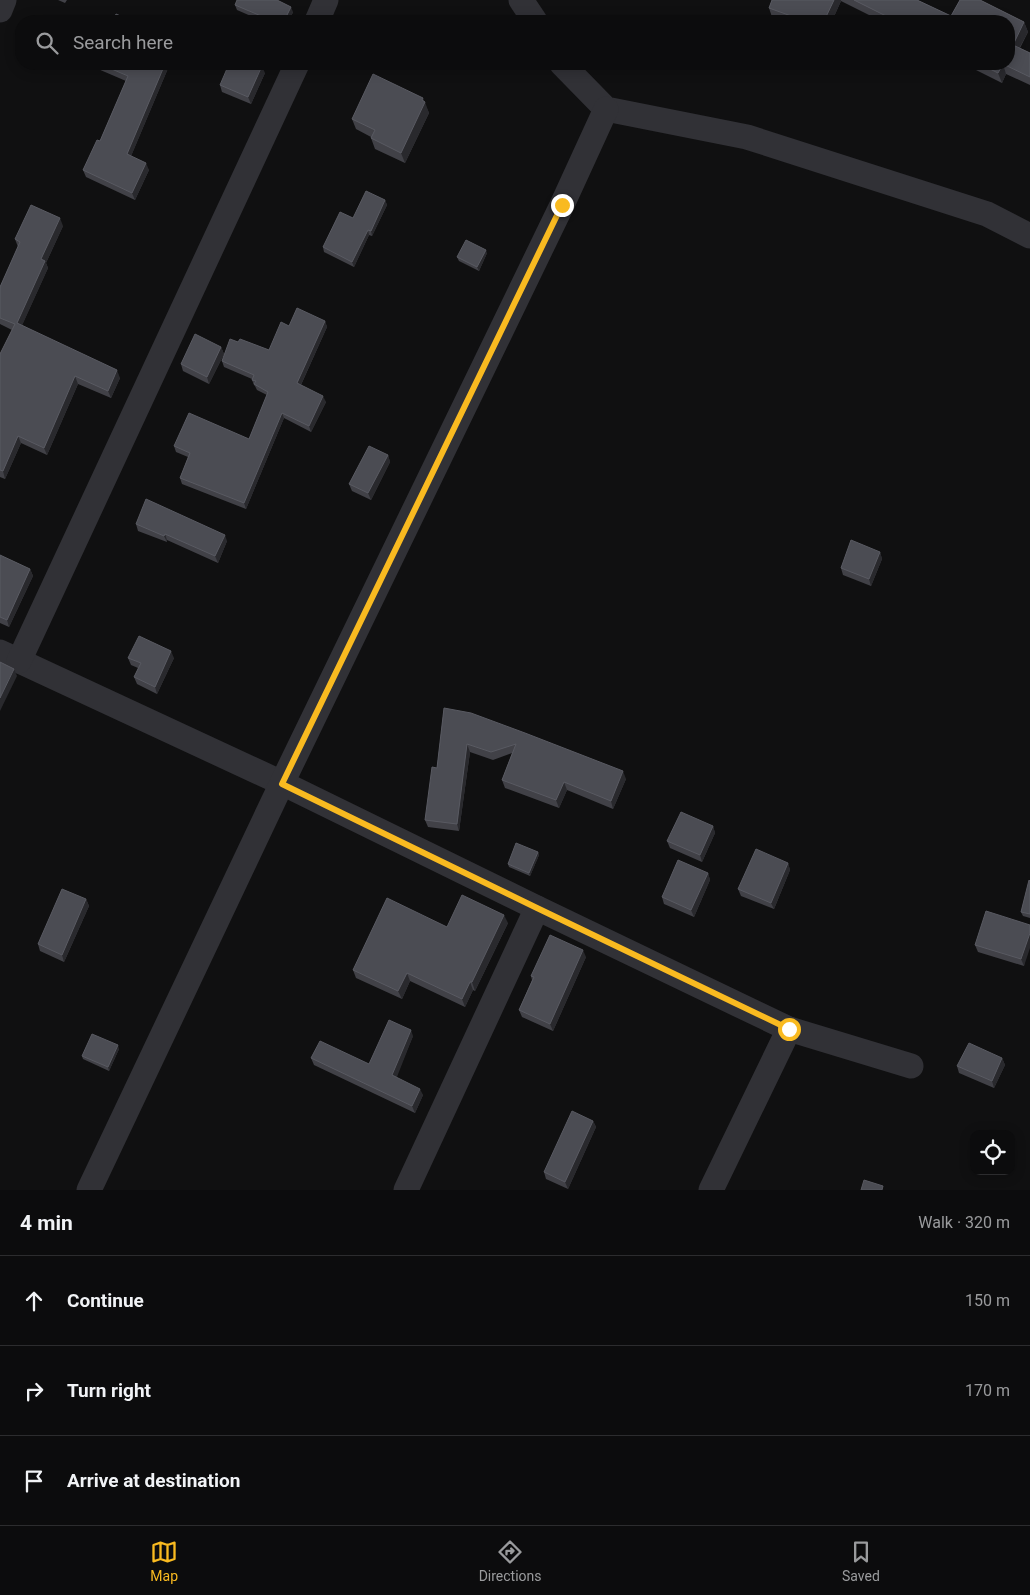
<!DOCTYPE html>
<meta charset="utf-8">
<style>
:root{--surface:#0c0c0d;--page:#1a1a1b;--text:#f1f3f6;--muted:#9a9b9d;--line:#2c2c2e;--accent:#f9ba20}
body{margin:0;font-family:Roboto,sans-serif;background:var(--page);color:var(--text)}
.controls{position:absolute;right:15px;bottom:15px;display:grid;overflow:hidden;border-radius:10px;box-shadow:0 2px 12px #0003}
.controls button{width:45px;height:45px;display:grid;place-items:center;padding:0;border:0;border-bottom:1px solid var(--line);background:var(--surface);color:var(--text);font:25px sans-serif}
.stop{position:absolute;width:15px;height:15px;margin:-11px;border:4px solid #f9ba20;border-radius:50%;background:#fff}
.stop.end{background:#f9ba20;border-color:#fff;box-shadow:0 1px 5px #0008}
.list{margin:0;padding:0;list-style:none}
h2{display:flex;justify-content:space-between;align-items:center;height:65px;margin:0;padding:0 20px;font-size:21px}
h2 small{font-size:16px;font-weight:400;color:var(--muted)}
.list li{display:grid;grid-template-columns:32px 1fr auto;gap:15px;align-items:center;box-sizing:border-box;height:90px;padding:0 20px;border-top:1px solid var(--line)}
.list b{display:block;font-size:19px;white-space:nowrap}
.list em{font-size:16px;font-style:normal;color:var(--muted)}
.icon{flex:none;width:28px;height:28px;fill:none;stroke:currentColor;stroke-width:2;stroke-linecap:round;stroke-linejoin:round}
.map{position:relative;flex:none;width:1030px;height:1190px;overflow:hidden}
.search{position:absolute;background:var(--surface);box-shadow:0 2px 12px #0003;left:15px;right:15px;top:15px;height:55px;display:flex;align-items:center;gap:12px;box-sizing:border-box;padding:0 18px;border-radius:20px;color:var(--muted);font-size:19px}
.sheet{height:335px;background:var(--surface)}
nav{display:flex;justify-content:space-around;align-items:center;box-sizing:border-box;height:70px;border-top:1px solid var(--line);background:var(--surface);font-size:14px;color:var(--muted)}
nav a{display:grid;justify-items:center;gap:2px}
nav .on{color:var(--accent)}
.map>svg:first-child{display:block}
.lines{fill:none;stroke-linecap:round;stroke-linejoin:round}
.minor{stroke:#313136;stroke-width:25}
.wall{fill:#414147}
.shaded-wall{fill:#29292d}
.building{fill:#4b4c53;stroke:#595a62}
.route{stroke:#f9ba20;stroke-width:6}
</style>
<div class="map">
<svg width="1030" height="1190" viewBox="0 0 1030 1190">
<rect width="100%" height="100%" fill="#101011"/>
<g class="lines">
<g class="minor">
<path d="M 521,0 L 535,21"/>
<path d="M 0,10 L 4,0"/>
<path d="M 317,21 L 326,0"/>
<path d="M 562,64 L 606,109 L 747,137 L 987,214 L 1030,236"/>
<path d="M 0,652 L 282,783 L 537,908 L 789,1029 L 911,1066"/>
<path d="M 19,661 L 297,64"/>
<path d="M 89,1190 L 282,783 L 562,205 L 606,109"/>
<path d="M 406,1190 L 537,908"/>
<path d="M 711,1190 L 789,1029"/>
</g>
</g>
<g class="wall">
<path d="M 58,0 L 67,0 L 65,3 Z"/>
<path d="M 772,0 L 917,0 L 951,16 L 960,0 L 980,0 L 1024,22 L 1028,32 L 1020,48 L 1030,53 L 1030,85 L 1006,74 L 1002,83 L 964,64 L 1009,64 L 1009,21 L 881,21 L 841,1 L 832,21 L 784,21 L 772,17 L 769,8 Z"/>
<path d="M 235,5 L 293,12 L 289,21 L 262,21 L 237,10 Z"/>
<path d="M 96,64 L 172,64 L 171,66 L 169,66 L 131,156 L 149,170 L 135,200 L 86,177 L 83,170 L 100,141 L 126,81 L 98,69 Z"/>
<path d="M 265,73 L 251,104 L 222,92 L 220,85 Z"/>
<path d="M 424,102 L 429,113 L 405,163 L 375,149 L 371,138 L 371,137 L 356,129 L 352,119 Z"/>
<path d="M 385,200 L 387,205 L 372,236 L 369,235 L 354,267 L 324,252 L 323,247 L 353,218 Z"/>
<path d="M 63,226 L 46,263 L 48,268 L 22,325 L 120,378 L 111,398 L 78,384 L 47,455 L 21,443 L 5,479 L 0,477 L 0,354 L 12,330 L 0,324 L 0,287 L 18,247 L 15,239 Z"/>
<path d="M 487,253 L 479,271 L 459,261 L 457,257 Z"/>
<path d="M 325,321 L 327,327 L 301,385 L 326,402 L 311,432 L 284,418 L 246,509 L 182,484 L 180,478 L 188,457 L 176,452 L 174,446 L 249,439 L 267,395 L 257,390 L 255,386 L 254,385 L 252,380 L 252,379 L 224,367 L 222,361 L 238,342 L 269,350 L 289,326 Z"/>
<path d="M 221,347 L 224,354 L 209,384 L 183,371 L 181,364 Z"/>
<path d="M 388,455 L 390,462 L 371,500 L 352,491 L 349,484 Z"/>
<path d="M 136,524 L 227,541 L 218,563 L 167,540 L 167,542 L 138,531 Z"/>
<path d="M 880,552 L 882,559 L 871,586 L 843,575 L 841,568 Z"/>
<path d="M 0,555 L 30,569 L 33,576 L 9,627 L 0,623 Z"/>
<path d="M 128,658 L 174,658 L 157,694 L 137,684 L 134,677 L 138,668 L 131,665 Z"/>
<path d="M 444,708 L 626,779 L 613,809 L 567,790 L 559,808 L 505,788 L 502,780 L 512,753 L 493,760 L 470,752 L 459,831 L 428,827 L 425,820 L 437,768 Z"/>
<path d="M 713,826 L 715,833 L 702,862 L 670,848 L 667,841 Z"/>
<path d="M 538,852 L 539,855 L 530,876 L 509,867 L 508,864 Z"/>
<path d="M 788,863 L 790,870 L 774,909 L 741,896 L 738,889 Z"/>
<path d="M 708,873 L 710,880 L 694,917 L 664,904 L 662,897 Z"/>
<path d="M 1030,881 L 1030,918 L 1023,916 L 1021,912 Z"/>
<path d="M 86,899 L 89,906 L 64,962 L 40,951 L 38,944 Z"/>
<path d="M 508,923 L 475,991 L 473,990 L 465,1007 L 410,981 L 402,999 L 356,978 L 353,970 L 447,927 Z"/>
<path d="M 1030,925 L 1024,966 L 978,952 L 975,945 Z"/>
<path d="M 586,957 L 553,1031 L 522,1017 L 519,1010 L 532,980 L 531,976 Z"/>
<path d="M 413,1036 L 396,1077 L 423,1095 L 415,1113 L 314,1065 L 311,1058 L 369,1064 Z"/>
<path d="M 119,1049 L 109,1071 L 83,1059 L 82,1056 Z"/>
<path d="M 1002,1058 L 1005,1065 L 994,1088 L 959,1073 L 957,1066 Z"/>
<path d="M 593,1121 L 596,1127 L 568,1189 L 546,1179 L 544,1172 Z"/>
</g>
<g class="shaded-wall">
<path d="M 834,0 L 841,0 L 841,1 L 832,21 L 824,21 Z"/>
<path d="M 291,7 L 293,12 L 289,21 L 284,21 Z"/>
<path d="M 1024,22 L 1028,32 L 1016,54 L 1013,45 Z"/>
<path d="M 165,64 L 169,64 L 169,66 L 129,161 L 127,154 Z"/>
<path d="M 1003,64 L 1006,74 L 1002,83 L 998,73 Z"/>
<path d="M 262,66 L 265,73 L 251,104 L 248,97 Z"/>
<path d="M 423,98 L 425,103 L 425,102 L 429,113 L 405,163 L 401,153 Z"/>
<path d="M 146,163 L 149,170 L 135,200 L 132,193 Z"/>
<path d="M 385,200 L 387,205 L 372,236 L 371,231 Z"/>
<path d="M 60,218 L 63,226 L 46,263 L 48,268 L 20,330 L 17,323 L 41,259 Z"/>
<path d="M 368,230 L 369,235 L 354,267 L 352,262 Z"/>
<path d="M 486,250 L 487,253 L 479,271 L 477,267 Z"/>
<path d="M 325,321 L 327,327 L 299,389 L 297,383 Z"/>
<path d="M 221,347 L 224,354 L 209,384 L 207,377 Z"/>
<path d="M 117,370 L 120,378 L 111,398 L 108,391 Z"/>
<path d="M 75,376 L 78,384 L 47,455 L 44,448 Z"/>
<path d="M 323,396 L 326,402 L 311,432 L 309,426 Z"/>
<path d="M 282,413 L 284,418 L 246,509 L 244,503 Z"/>
<path d="M 18,436 L 21,443 L 5,479 L 3,471 Z"/>
<path d="M 388,455 L 390,462 L 371,500 L 368,493 Z"/>
<path d="M 165,534 L 167,540 L 167,542 L 164,536 Z"/>
<path d="M 225,535 L 227,541 L 218,563 L 215,556 Z"/>
<path d="M 880,552 L 882,559 L 871,586 L 869,579 Z"/>
<path d="M 30,569 L 33,576 L 9,627 L 7,620 Z"/>
<path d="M 171,651 L 174,658 L 157,694 L 155,687 Z"/>
<path d="M 14,669 L 17,676 L 0,711 L 0,698 Z"/>
<path d="M 467,744 L 470,752 L 459,831 L 457,824 Z"/>
<path d="M 623,771 L 626,779 L 613,809 L 611,801 Z"/>
<path d="M 564,782 L 567,790 L 559,808 L 556,800 Z"/>
<path d="M 713,826 L 715,833 L 702,862 L 700,855 Z"/>
<path d="M 538,852 L 539,855 L 530,876 L 529,873 Z"/>
<path d="M 788,863 L 790,870 L 774,909 L 771,903 Z"/>
<path d="M 708,873 L 710,880 L 694,917 L 691,910 Z"/>
<path d="M 86,899 L 89,906 L 64,962 L 62,955 Z"/>
<path d="M 504,915 L 508,923 L 475,991 L 472,982 Z"/>
<path d="M 1030,933 L 1030,948 L 1024,966 L 1021,959 Z"/>
<path d="M 583,950 L 586,957 L 553,1031 L 550,1024 Z"/>
<path d="M 407,973 L 410,981 L 402,999 L 398,991 Z"/>
<path d="M 470,982 L 473,990 L 465,1007 L 462,999 Z"/>
<path d="M 411,1030 L 413,1036 L 395,1082 L 392,1075 Z"/>
<path d="M 118,1045 L 119,1049 L 109,1071 L 108,1067 Z"/>
<path d="M 1002,1058 L 1005,1065 L 994,1088 L 992,1081 Z"/>
<path d="M 420,1089 L 423,1095 L 415,1113 L 412,1106 Z"/>
<path d="M 593,1121 L 596,1127 L 568,1189 L 565,1182 Z"/>
</g>
<g class="building">
<path d="M 237,0 L 277,0 L 291,7 L 284,21 L 273,21 L 235,5 Z"/>
<path d="M 772,0 L 834,0 L 824,21 L 805,21 L 769,8 Z"/>
<path d="M 854,0 L 917,0 L 951,16 L 960,0 L 980,0 L 1024,22 L 1013,45 L 1030,53 L 1030,77 L 1003,64 L 998,73 L 980,64 L 1009,64 L 1009,21 L 896,21 Z"/>
<path d="M 116,14 L 132,21 L 113,21 Z"/>
<path d="M 159,16 L 170,21 L 157,21 Z"/>
<path d="M 100,64 L 165,64 L 127,154 L 146,163 L 132,193 L 83,170 L 97,140 L 100,141 L 128,76 Z"/>
<path d="M 229,64 L 257,64 L 262,66 L 248,97 L 220,85 Z"/>
<path d="M 373,74 L 423,98 L 422,100 L 425,102 L 401,153 L 371,138 L 375,130 L 352,119 Z"/>
<path d="M 366,191 L 385,200 L 371,231 L 368,230 L 352,262 L 323,247 L 340,212 L 353,218 Z"/>
<path d="M 31,205 L 60,218 L 41,259 L 45,261 L 17,323 L 117,370 L 108,391 L 75,376 L 44,448 L 18,436 L 3,471 L 0,470 L 0,354 L 15,324 L 0,318 L 0,287 L 20,242 L 15,239 Z"/>
<path d="M 466,240 L 486,250 L 477,267 L 457,257 Z"/>
<path d="M 297,308 L 325,321 L 297,383 L 323,396 L 309,426 L 282,413 L 244,503 L 180,478 L 190,453 L 174,446 L 189,413 L 249,439 L 268,392 L 254,384 L 256,381 L 252,380 L 254,375 L 222,361 L 230,339 L 238,342 L 240,339 L 269,350 L 281,322 L 289,326 Z"/>
<path d="M 195,334 L 221,347 L 207,377 L 181,364 Z"/>
<path d="M 369,446 L 388,455 L 368,493 L 349,484 Z"/>
<path d="M 146,499 L 225,535 L 215,556 L 165,534 L 164,536 L 136,524 Z"/>
<path d="M 851,540 L 880,552 L 869,579 L 841,568 Z"/>
<path d="M 0,555 L 30,569 L 7,620 L 0,617 Z"/>
<path d="M 139,636 L 171,651 L 155,687 L 134,677 L 141,663 L 128,658 Z"/>
<path d="M 0,662 L 14,669 L 0,698 Z"/>
<path d="M 444,708 L 471,713 L 525,733 L 623,771 L 611,801 L 564,782 L 556,800 L 502,780 L 516,744 L 491,752 L 467,744 L 457,824 L 425,820 L 432,767 L 437,768 Z"/>
<path d="M 681,812 L 713,826 L 700,855 L 667,841 Z"/>
<path d="M 516,843 L 538,852 L 529,873 L 508,864 Z"/>
<path d="M 756,849 L 788,863 L 771,903 L 738,889 Z"/>
<path d="M 678,860 L 708,873 L 691,910 L 662,897 Z"/>
<path d="M 1029,880 L 1030,881 L 1030,914 L 1021,912 Z"/>
<path d="M 62,889 L 86,899 L 62,955 L 38,944 Z"/>
<path d="M 462,895 L 504,915 L 472,982 L 470,982 L 462,999 L 407,973 L 398,991 L 353,970 L 387,898 L 447,927 Z"/>
<path d="M 986,911 L 1030,925 L 1030,933 L 1021,959 L 975,945 Z"/>
<path d="M 550,935 L 583,950 L 550,1024 L 519,1010 L 534,977 L 531,976 Z"/>
<path d="M 389,1020 L 411,1030 L 392,1075 L 420,1089 L 412,1106 L 311,1058 L 320,1041 L 369,1064 Z"/>
<path d="M 92,1034 L 118,1045 L 108,1067 L 82,1056 Z"/>
<path d="M 969,1043 L 1002,1058 L 992,1081 L 957,1066 Z"/>
<path d="M 572,1111 L 593,1121 L 565,1182 L 544,1172 Z"/>
<path d="M 864,1180 L 883,1186 L 882,1190 L 861,1190 Z"/>
</g>
<g class="lines">
<path class="route" d="M 562,205 L 282,784 L 537,908 L 789,1029"/>
</g>
</svg>
<div class="controls">
<button><svg class="icon" aria-label="locate" viewBox="0 0 24 24"><circle cx="12" cy="12" r="6"/><path d="M12 2v4M12 18v4M2 12h4M18 12h4"/></svg></button>
</div>
<div class="stop" style="left:789px;top:1029px"></div>
<div class="stop end" style="left:562px;top:205px"></div>
<div class="search"><svg class="icon" aria-label="search" viewBox="0 0 24 24"><circle cx="10" cy="10" r="6"/><path d="M15 15l6 6"/></svg>Search here</div>
</div>
<section class="sheet">
<h2>4 min<small>Walk · 320 m</small></h2>
<ul class="list">
<li><svg class="icon" aria-label="ahead" viewBox="0 0 24 24"><path d="M12 20V5M6 11l6-6 6 6"/></svg><div><b>Continue</b></div><em>150 m</em></li>
<li><svg class="icon" aria-label="right" viewBox="0 0 24 24"><path d="M7 20v-9h11M14 6l5 5-5 5"/></svg><div><b>Turn right</b></div><em>170 m</em></li>
<li><svg class="icon" aria-label="arrive" viewBox="0 0 24 24"><path d="M6 21V4h12l-3 4 3 4H6"/></svg><div><b>Arrive at destination</b></div></li>
</ul>
</section>
<nav>
<a class="on"><svg class="icon" aria-label="map" viewBox="0 0 24 24"><path d="M3 6l6-2 6 2 6-2v14l-6 2-6-2-6 2zM9 4v14M15 6v14"/></svg>Map</a>
<a><svg class="icon" aria-label="directions" viewBox="0 0 24 24"><path d="M12 3l9 9-9 9-9-9zM9 14v-3h6M13 9l2 2-2 2"/></svg>Directions</a>
<a><svg class="icon" aria-label="saved" viewBox="0 0 24 24"><path d="M7 4h10v16l-5-4-5 4z"/></svg>Saved</a>
</nav>
